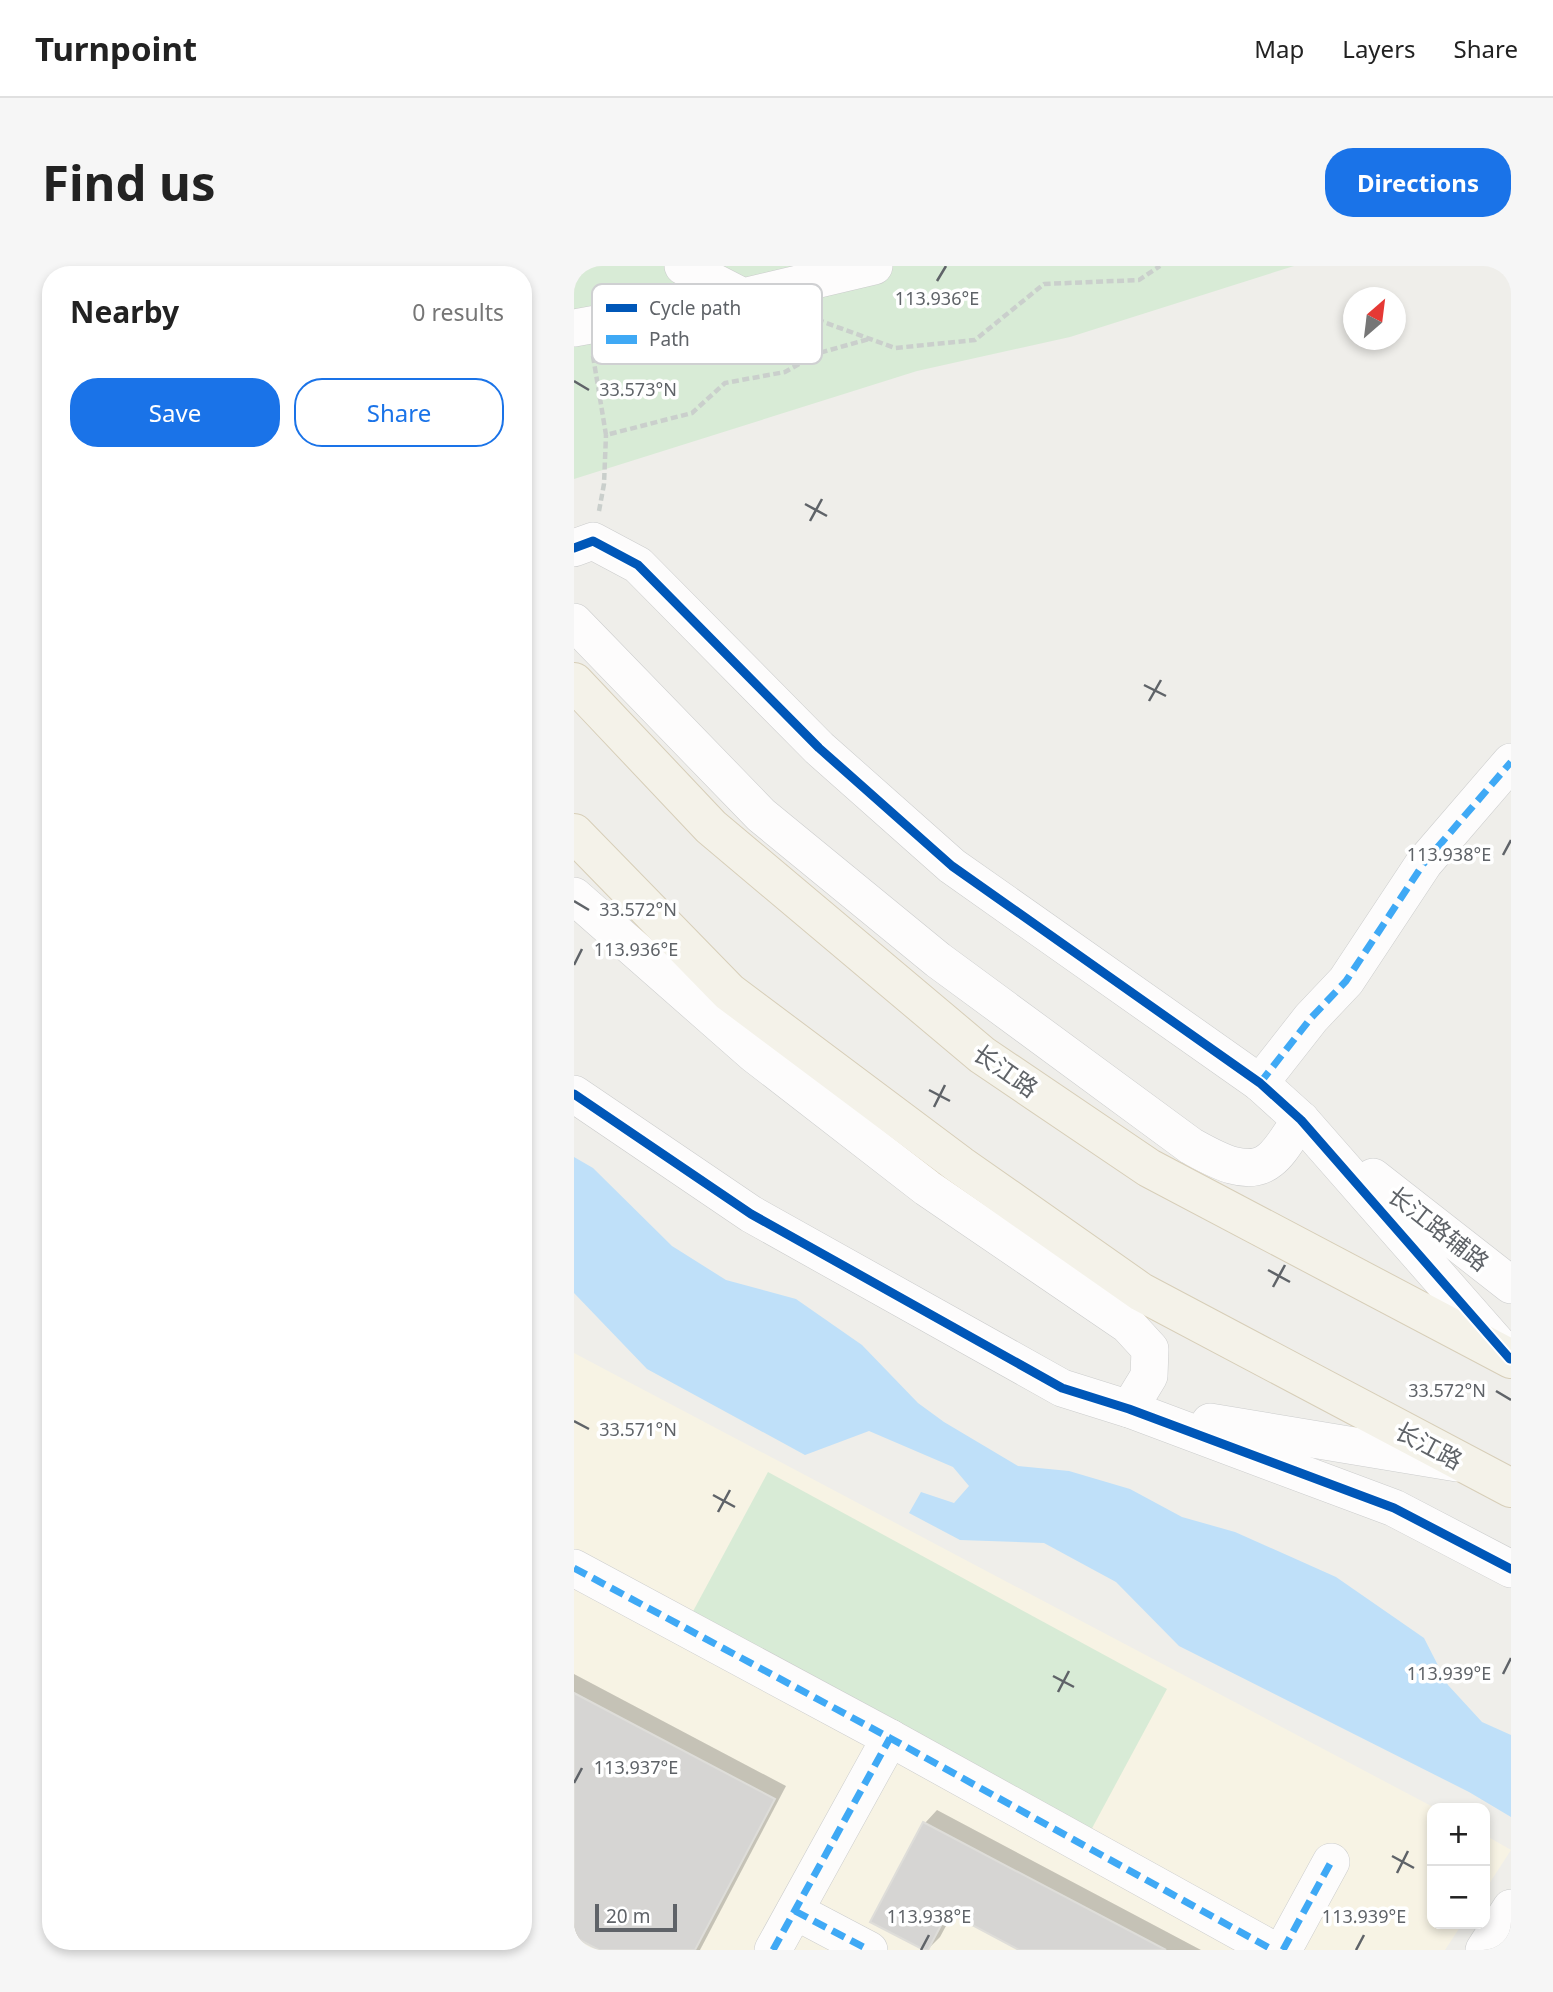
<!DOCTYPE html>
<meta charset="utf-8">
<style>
:root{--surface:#fff;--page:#f6f6f6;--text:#222;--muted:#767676;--line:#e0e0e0;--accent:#1a73e8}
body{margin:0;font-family:"Noto Sans","Noto Sans SC",sans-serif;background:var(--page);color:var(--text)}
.controls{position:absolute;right:21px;bottom:21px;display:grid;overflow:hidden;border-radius:14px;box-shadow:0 4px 10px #0003}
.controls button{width:63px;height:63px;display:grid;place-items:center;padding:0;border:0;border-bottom:2px solid var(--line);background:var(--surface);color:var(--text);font:35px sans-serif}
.compass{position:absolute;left:769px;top:21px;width:63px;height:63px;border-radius:50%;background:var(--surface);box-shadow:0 4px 10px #0003;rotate:28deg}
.scale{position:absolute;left:21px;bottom:18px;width:82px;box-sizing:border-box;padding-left:7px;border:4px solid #5f6368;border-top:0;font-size:19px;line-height:24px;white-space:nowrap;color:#5f6368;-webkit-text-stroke:5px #fff;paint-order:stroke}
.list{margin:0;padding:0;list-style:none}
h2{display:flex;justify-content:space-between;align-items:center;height:91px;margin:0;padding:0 28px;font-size:30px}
h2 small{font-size:23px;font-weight:400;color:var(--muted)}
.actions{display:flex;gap:14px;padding:21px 28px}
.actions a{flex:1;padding:16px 0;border:2px solid var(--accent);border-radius:28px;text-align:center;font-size:24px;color:var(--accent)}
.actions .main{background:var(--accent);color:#fff}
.map{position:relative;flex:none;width:937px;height:1684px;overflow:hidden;border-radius:28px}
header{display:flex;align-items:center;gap:42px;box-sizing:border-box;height:98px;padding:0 35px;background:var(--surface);border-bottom:2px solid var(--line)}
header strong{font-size:33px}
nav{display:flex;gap:38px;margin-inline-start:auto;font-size:24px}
.intro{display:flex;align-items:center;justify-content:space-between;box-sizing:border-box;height:168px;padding:0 42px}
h1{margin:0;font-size:49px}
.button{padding:18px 32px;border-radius:28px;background:var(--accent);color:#fff;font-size:24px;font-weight:700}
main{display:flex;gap:42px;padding:0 42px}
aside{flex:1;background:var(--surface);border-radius:28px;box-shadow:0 4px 10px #0003}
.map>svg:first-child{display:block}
.commercial{fill:#f7f3e4}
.green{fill:#d8ebd6}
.water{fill:#bfe0f9}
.shadow{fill:#0003}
.building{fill:#d6d5d3;stroke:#deddd9;stroke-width:2}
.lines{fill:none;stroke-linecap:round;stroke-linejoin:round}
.minor-casing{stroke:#cbcccc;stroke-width:38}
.major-casing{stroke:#d7ceb8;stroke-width:40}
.path{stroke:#cacfcc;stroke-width:4.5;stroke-dasharray:7 3.5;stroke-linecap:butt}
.minor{stroke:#fdfcfc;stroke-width:37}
.major{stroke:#f4f2e9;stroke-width:38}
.quiet{stroke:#3fa9f5;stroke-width:7;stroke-dasharray:14 7;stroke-linecap:butt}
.cycleway-casing{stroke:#fff;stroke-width:13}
.cycleway{stroke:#0057b8;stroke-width:9}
.ticks{fill:none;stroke:#5f6368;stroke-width:2.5}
.labels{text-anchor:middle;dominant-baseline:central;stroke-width:7;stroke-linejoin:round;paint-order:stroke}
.street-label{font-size:24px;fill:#5f6368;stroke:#fff}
.key{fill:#fff;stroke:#cfd0d2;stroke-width:2}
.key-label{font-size:19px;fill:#5f6368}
.ticks-label{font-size:18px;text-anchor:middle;fill:#5f6368;stroke:#fff;stroke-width:7;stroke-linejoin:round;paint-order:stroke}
</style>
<header>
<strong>Turnpoint</strong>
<nav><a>Map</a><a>Layers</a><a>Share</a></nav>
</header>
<div class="intro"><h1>Find us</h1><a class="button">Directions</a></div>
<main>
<aside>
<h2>Nearby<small>0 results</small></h2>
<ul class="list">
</ul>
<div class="actions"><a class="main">Save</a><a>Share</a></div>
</aside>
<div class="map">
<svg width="937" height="1684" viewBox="0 0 937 1684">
<rect width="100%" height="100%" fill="#efeeea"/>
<g class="commercial">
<path d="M 0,1087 L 861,1542 L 858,1542 L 858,1658 L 888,1658 L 871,1684 L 0,1684 Z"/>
<path d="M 911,1569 L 937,1584 L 911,1624 Z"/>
</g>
<g class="green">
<path d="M 0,0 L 720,0 L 496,71 L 343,105 L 0,213 Z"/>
<path d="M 194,1206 L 593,1423 L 516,1566 L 117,1349 Z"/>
</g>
<path class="water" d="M 0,891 L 19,902 L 98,980 L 152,1014 L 222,1033 L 288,1079 L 344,1137 L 370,1156 L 444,1200 L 495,1205 L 556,1223 L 608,1251 L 661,1266 L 762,1311 L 850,1372 L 874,1419 L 908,1456 L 937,1469 L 937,1551 L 895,1526 L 605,1380 L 542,1316 L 470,1277 L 386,1274 L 335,1247 L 347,1226 L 380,1237 L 395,1220 L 379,1201 L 295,1165 L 231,1189 L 73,1103 L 0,1027 Z"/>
<g class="shadow">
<path d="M 0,1408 L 212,1520 L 126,1684 L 29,1684 L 0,1669 Z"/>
<path d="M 363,1544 L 627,1684 L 449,1684 L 379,1647 L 366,1671 L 353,1684 L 298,1655 L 351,1557 Z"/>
</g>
<g class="building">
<path d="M 0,1427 L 201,1533 L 121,1684 L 25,1684 L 0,1671 Z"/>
<path d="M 349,1556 L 592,1684 L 445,1684 L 374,1646 L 354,1684 L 350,1684 L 296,1656 Z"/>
</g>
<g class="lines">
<g class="minor-casing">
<g id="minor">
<path d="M 109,0 L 169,31 L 300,0"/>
<path d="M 0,62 L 169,31"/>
<path d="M 0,282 L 19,275 L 64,299 L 245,482 L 378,600 L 686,817 L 727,854 L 934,1090"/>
<path d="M 0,356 L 187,549 L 364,694 L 617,880 C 639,892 673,913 696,894 C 708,885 717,866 727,854"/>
<path d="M 0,630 L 180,788 L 353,922 L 554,1059 L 576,1083 L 575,1110 L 555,1143"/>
<path d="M 686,817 L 737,752 L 772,715 L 850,597 L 937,496"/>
<path d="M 0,828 L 177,948 L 488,1122 L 555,1143 L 820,1242 L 937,1303"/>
<path d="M 799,911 L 937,1019"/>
<path d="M 636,1156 L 883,1197"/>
<path d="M 0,1302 L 316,1472 L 699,1684"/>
<path d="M 221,1645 L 295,1684"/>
<path d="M 199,1684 L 316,1472"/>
<path d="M 709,1684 L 757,1596"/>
<path d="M 910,1684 L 937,1642"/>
</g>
</g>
<g class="major-casing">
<g id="major">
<path d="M 0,416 L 137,561 L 408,789 L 575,902 L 937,1093"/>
<path d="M 0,567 L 155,726 L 386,899 L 567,1026 L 937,1222"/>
</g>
</g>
<g class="path">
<path d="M 233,50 L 321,82 L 401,74 L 470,18 L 565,14 L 586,0"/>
<path d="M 19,90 L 32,169 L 118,147 L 151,117 L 211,106 L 245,87 L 295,73"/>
<path d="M 25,245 L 30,218 L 32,169"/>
</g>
<use href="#minor" class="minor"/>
<use href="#major" class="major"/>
<g class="quiet">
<path d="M 686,817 L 737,752 L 772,715 L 850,597 L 937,496"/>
<path d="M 0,1302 L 316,1472 L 699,1684"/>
<path d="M 221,1645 L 295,1684"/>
<path d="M 199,1684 L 316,1472"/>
<path d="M 709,1684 L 757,1596"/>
</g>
<g class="cycleway-casing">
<g id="cycleway">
<path d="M 0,282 L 19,275 L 64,299 L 245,482 L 378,600 L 686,817 L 727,854 L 936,1093"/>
<path d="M 0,828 L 177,948 L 488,1122 L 555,1143 L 820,1242 L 937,1303"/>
</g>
</g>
<use href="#cycleway" class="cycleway"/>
</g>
<path class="ticks" d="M 363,15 L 372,0M 0,115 L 15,124M 231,238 L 253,250M 236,255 L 248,233M 570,419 L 592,430M 575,435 L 587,414M 929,589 L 937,574M 0,635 L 15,644M 0,699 L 8,683M 355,824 L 376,835M 360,841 L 371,819M 694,1004 L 716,1016M 699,1021 L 711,999M 922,1125 L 937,1134M 0,1155 L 15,1163M 139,1229 L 161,1241M 144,1246 L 156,1224M 929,1408 L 937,1392M 479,1410 L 500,1421M 484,1426 L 495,1405M 0,1517 L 8,1502M 818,1590 L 840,1602M 823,1607 L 834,1585M 347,1684 L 355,1669M 782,1684 L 790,1669"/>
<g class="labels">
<g class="street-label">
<text transform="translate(432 804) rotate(35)">长江路</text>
<text transform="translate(865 962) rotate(38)">长江路辅路</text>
<text transform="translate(855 1179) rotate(28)">长江路</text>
</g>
</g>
<rect x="18" y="18" width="230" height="80" rx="10" class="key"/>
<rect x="32" y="38" width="31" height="8" fill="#0057b8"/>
<rect x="32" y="69" width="31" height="9" fill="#3fa9f5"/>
<g class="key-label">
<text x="75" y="49">Cycle path</text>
<text x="75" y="80">Path</text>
</g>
<g class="ticks-label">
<text x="363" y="39">113.936°E</text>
<text x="64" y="130">33.573°N</text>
<text x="875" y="595">113.938°E</text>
<text x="64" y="650">33.572°N</text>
<text x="62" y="690">113.936°E</text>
<text x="873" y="1131">33.572°N</text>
<text x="64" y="1170">33.571°N</text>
<text x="875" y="1414">113.939°E</text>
<text x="62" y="1508">113.937°E</text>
<text x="355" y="1657">113.938°E</text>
<text x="790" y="1657">113.939°E</text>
</g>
</svg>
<div class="controls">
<button>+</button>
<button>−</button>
</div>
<svg class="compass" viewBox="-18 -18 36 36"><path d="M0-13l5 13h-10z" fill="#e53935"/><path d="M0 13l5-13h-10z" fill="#767676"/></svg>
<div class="scale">20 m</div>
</div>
</main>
